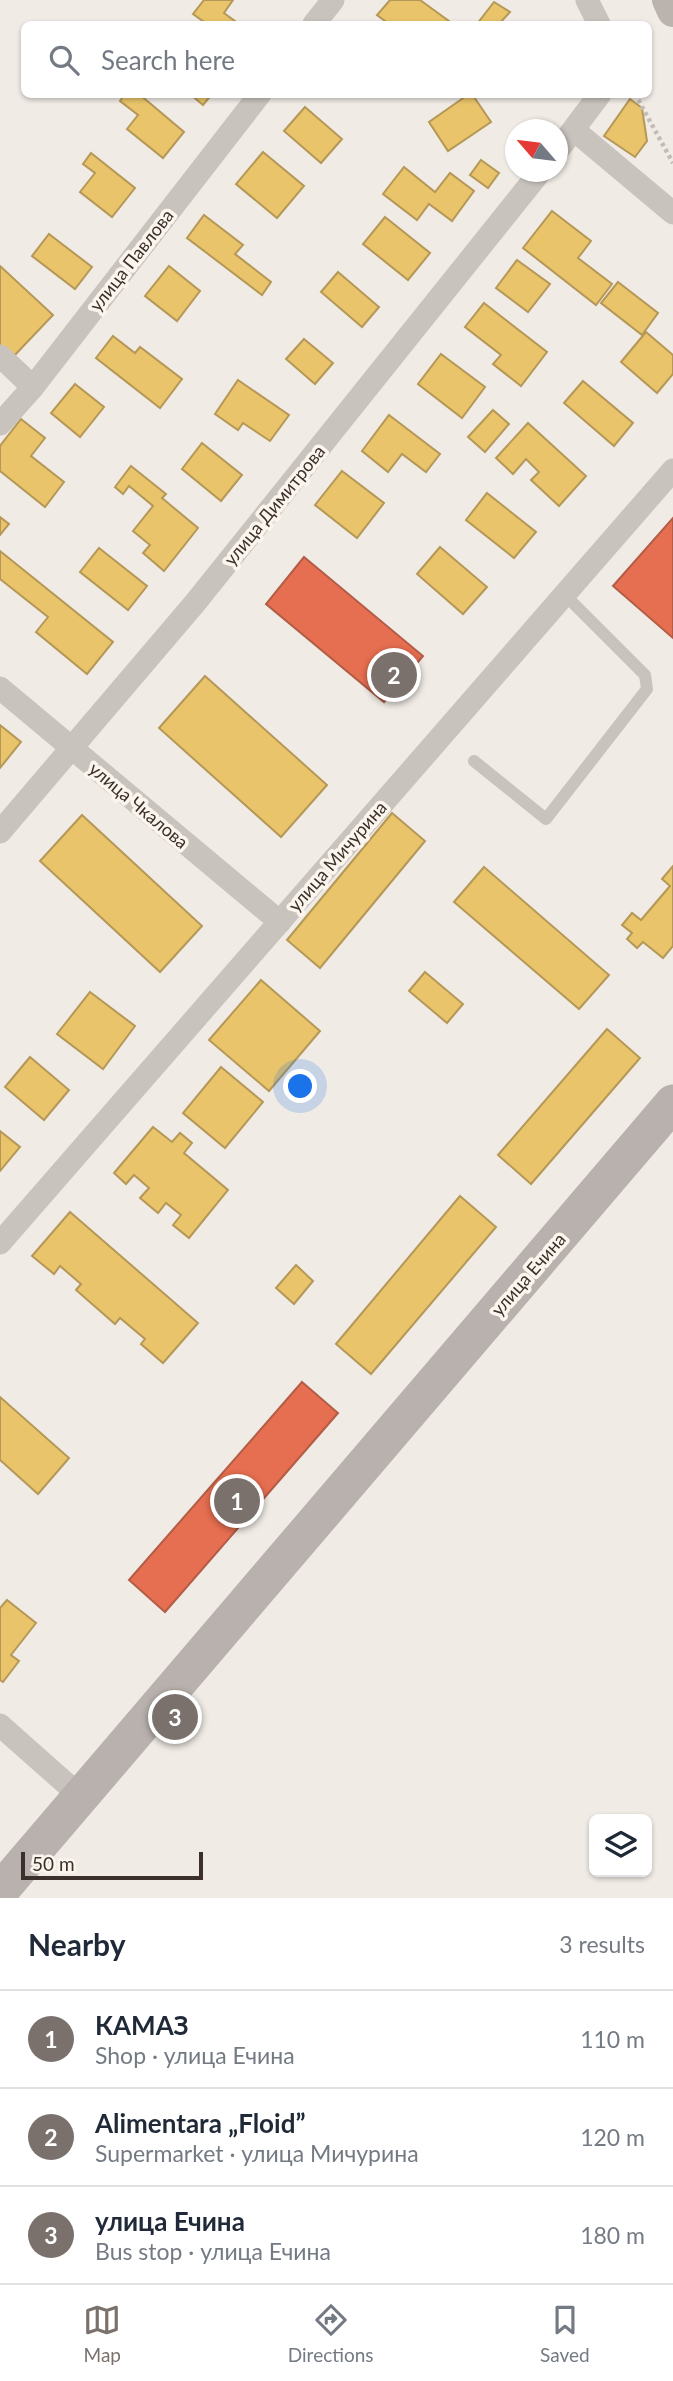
<!DOCTYPE html>
<meta charset="utf-8">
<style>
:root{--surface:#fff;--page:#f6f6f7;--text:#1f2937;--muted:#747a83;--line:#e0e1e3;--accent:#7a716c}
body{margin:0;font-family:Lato,sans-serif;background:var(--page);color:var(--text)}
.controls{position:absolute;right:21px;bottom:21px;display:grid;overflow:hidden;border-radius:10px;box-shadow:0 2px 5px #0004}
.controls button{width:63px;height:63px;display:grid;place-items:center;padding:0;border:0;border-bottom:2px solid var(--line);background:var(--surface);color:var(--text);font:35px sans-serif}
.compass{position:absolute;left:505px;top:119px;width:63px;height:63px;border-radius:50%;background:var(--surface);box-shadow:0 2px 5px #0004;rotate:298deg}
.scale{position:absolute;left:21px;bottom:18px;width:182px;box-sizing:border-box;padding-left:7px;border:4px solid #3b302b;border-top:0;font-size:19px;line-height:24px;white-space:nowrap;color:#3b302b;-webkit-text-stroke:5px #fbf5ee;paint-order:stroke}
.you{position:absolute;left:301px;top:1087px;width:24px;height:24px;margin:-18px;border:5px solid #fff;border-radius:50%;background:#1a73e8;box-shadow:0 0 0 10px #1a73e833}
.badge{display:grid;place-items:center;width:46px;height:46px;border-radius:50%;background:var(--accent);color:#fff;font-size:23px;font-weight:700}
.pin{position:absolute;translate:-50% -50%;border:4px solid #fff;box-shadow:0 2px 7px #0006}
.list{margin:0;padding:0;list-style:none}
h2{display:flex;justify-content:space-between;align-items:center;height:91px;margin:0;padding:0 28px;font-size:30px}
h2 small{font-size:23px;font-weight:400;color:var(--muted)}
.list li{display:grid;grid-template-columns:46px 1fr auto;gap:21px;align-items:center;box-sizing:border-box;height:98px;padding:0 28px;border-top:2px solid var(--line)}
.list b{display:block;font-size:26px;white-space:nowrap}
.list p{margin:0;font-size:23px;white-space:nowrap;color:var(--muted)}
.list em{font-size:23px;font-style:normal;color:var(--muted)}
.icon{flex:none;width:38px;height:38px;fill:none;stroke:currentColor;stroke-width:2;stroke-linecap:round;stroke-linejoin:round}
.map{position:relative;flex:none;width:673px;height:1898px;overflow:hidden}
.search{position:absolute;background:var(--surface);box-shadow:0 2px 5px #0004;left:21px;right:21px;top:21px;height:77px;display:flex;align-items:center;gap:18px;box-sizing:border-box;padding:0 24px;border-radius:10px;color:var(--muted);font-size:26px}
.sheet{height:385px;background:var(--surface)}
nav{display:flex;justify-content:space-around;align-items:center;box-sizing:border-box;height:98px;border-top:2px solid var(--line);background:var(--surface);font-size:19px;color:var(--muted)}
nav a{display:grid;justify-items:center;gap:4px}
nav .on{color:var(--accent)}
.map>svg:first-child{display:block}
.homes{fill:#e9c46a;stroke:#b59857;stroke-width:2}
.shops{fill:#e76f51;stroke:#b35c46;stroke-width:2}
.lines{fill:none;stroke-linecap:round;stroke-linejoin:round}
.path{stroke:#c2bbb6;stroke-width:4.5;stroke-dasharray:3.5 3.5;stroke-linecap:butt}
.service{stroke:#c9c3be;stroke-width:12}
.minor{stroke:#c9c3be;stroke-width:23}
.secondary{stroke:#bab3ae;stroke-width:32}
.primary{stroke:#b8b1ad;stroke-width:37}
.labels{text-anchor:middle;dominant-baseline:central;stroke-width:7;stroke-linejoin:round;paint-order:stroke}
.street-label{font-size:18px;fill:#3b302b;stroke:#fbf5ee}
</style>
<div class="map">
<svg width="673" height="1898" viewBox="0 0 673 1898">
<rect width="100%" height="100%" fill="#f0ebe5"/>
<g class="homes">
<path d="M 204,0 L 233,0 L 224,13 L 239,24 L 207,24 L 193,14 Z"/>
<path d="M 390,0 L 420,0 L 453,24 L 389,24 L 377,15 Z"/>
<path d="M 494,2 L 510,12 L 499,24 L 477,24 Z"/>
<path d="M 125,94 L 139,94 L 184,132 L 163,158 L 127,129 L 138,115 L 120,101 Z"/>
<path d="M 190,94 L 212,94 L 203,105 Z"/>
<path d="M 469,94 L 472,94 L 491,122 L 448,151 L 429,122 Z"/>
<path d="M 630,99 L 642,108 L 647,141 L 635,157 L 604,136 Z"/>
<path d="M 305,107 L 342,139 L 321,163 L 284,131 Z"/>
<path d="M 263,152 L 304,186 L 277,218 L 236,184 Z"/>
<path d="M 91,153 L 135,188 L 112,217 L 80,192 L 95,173 L 83,164 Z"/>
<path d="M 481,160 L 499,173 L 488,188 L 470,175 Z"/>
<path d="M 404,167 L 435,192 L 450,173 L 474,191 L 452,221 L 429,204 L 417,220 L 383,194 Z"/>
<path d="M 552,211 L 591,241 L 578,258 L 612,284 L 596,305 L 523,248 Z"/>
<path d="M 204,215 L 243,245 L 235,254 L 271,282 L 262,295 L 187,238 Z"/>
<path d="M 385,217 L 430,253 L 408,280 L 363,244 Z"/>
<path d="M 49,234 L 92,267 L 75,289 L 32,256 Z"/>
<path d="M 517,260 L 550,284 L 528,312 L 496,288 Z"/>
<path d="M 0,266 L 53,315 L 12,358 L 0,347 Z"/>
<path d="M 169,266 L 200,291 L 177,321 L 145,296 Z"/>
<path d="M 338,272 L 379,307 L 362,327 L 321,292 Z"/>
<path d="M 618,282 L 658,313 L 642,335 L 601,303 Z"/>
<path d="M 484,303 L 547,352 L 521,386 L 493,364 L 501,355 L 465,327 Z"/>
<path d="M 646,332 L 673,355 L 673,374 L 657,393 L 621,362 Z"/>
<path d="M 113,336 L 135,353 L 140,347 L 182,379 L 160,408 L 96,358 Z"/>
<path d="M 304,339 L 333,363 L 315,384 L 286,359 Z"/>
<path d="M 441,354 L 485,387 L 462,418 L 418,384 Z"/>
<path d="M 238,380 L 289,415 L 270,441 L 243,423 L 238,430 L 215,414 Z"/>
<path d="M 583,381 L 633,423 L 614,446 L 564,403 Z"/>
<path d="M 75,384 L 104,407 L 80,437 L 51,413 Z"/>
<path d="M 493,410 L 509,424 L 485,452 L 468,437 Z"/>
<path d="M 389,415 L 440,454 L 426,472 L 402,454 L 388,472 L 362,451 Z"/>
<path d="M 21,419 L 45,438 L 31,456 L 64,482 L 45,507 L 0,471 L 0,446 Z"/>
<path d="M 528,423 L 586,476 L 559,506 L 531,480 L 539,472 L 526,459 L 513,474 L 496,458 Z"/>
<path d="M 202,443 L 242,475 L 221,501 L 182,469 Z"/>
<path d="M 131,466 L 166,494 L 162,498 L 198,528 L 164,571 L 143,553 L 150,545 L 133,531 L 153,506 L 129,486 L 123,494 L 115,487 Z"/>
<path d="M 342,471 L 384,503 L 357,538 L 315,505 Z"/>
<path d="M 487,493 L 536,532 L 514,558 L 466,520 Z"/>
<path d="M 0,517 L 9,524 L 0,535 Z"/>
<path d="M 440,547 L 487,587 L 463,614 L 417,574 Z"/>
<path d="M 99,548 L 147,586 L 128,610 L 80,572 Z"/>
<path d="M 0,551 L 113,642 L 87,674 L 36,632 L 48,617 L 0,579 Z"/>
<path d="M 205,676 L 327,785 L 281,837 L 159,728 Z"/>
<path d="M 0,725 L 21,742 L 0,768 Z"/>
<path d="M 392,813 L 425,841 L 320,968 L 287,940 Z"/>
<path d="M 82,815 L 202,926 L 160,972 L 40,861 Z"/>
<path d="M 673,866 L 673,946 L 663,958 L 643,942 L 637,948 L 627,939 L 632,933 L 622,925 L 632,913 L 641,920 L 670,886 L 662,879 Z"/>
<path d="M 484,867 L 609,975 L 579,1009 L 454,902 Z"/>
<path d="M 425,972 L 463,1004 L 447,1023 L 409,991 Z"/>
<path d="M 261,980 L 320,1031 L 269,1091 L 209,1040 Z"/>
<path d="M 90,992 L 135,1026 L 103,1069 L 57,1034 Z"/>
<path d="M 607,1029 L 640,1058 L 531,1184 L 498,1155 Z"/>
<path d="M 30,1057 L 69,1090 L 44,1120 L 5,1087 Z"/>
<path d="M 221,1067 L 263,1102 L 225,1148 L 183,1113 Z"/>
<path d="M 153,1127 L 172,1142 L 180,1133 L 192,1143 L 184,1153 L 228,1190 L 189,1238 L 173,1225 L 181,1215 L 166,1203 L 158,1213 L 140,1198 L 149,1188 L 134,1175 L 126,1184 L 114,1173 Z"/>
<path d="M 0,1131 L 20,1147 L 0,1171 Z"/>
<path d="M 460,1196 L 496,1227 L 371,1374 L 336,1344 Z"/>
<path d="M 70,1212 L 198,1323 L 163,1363 L 141,1344 L 145,1339 L 120,1318 L 115,1324 L 76,1290 L 81,1284 L 60,1266 L 54,1274 L 32,1256 Z"/>
<path d="M 296,1265 L 313,1281 L 294,1304 L 276,1288 Z"/>
<path d="M 0,1397 L 69,1458 L 38,1494 L 0,1460 Z"/>
<path d="M 7,1600 L 36,1623 L 11,1655 L 19,1661 L 3,1682 L 0,1680 L 0,1608 Z"/>
<path d="M 186,1714 L 195,1721 L 184,1735 L 174,1728 Z"/>
</g>
<g class="shops">
<path d="M 673,518 L 673,638 L 613,586 Z"/>
<path d="M 304,557 L 423,656 L 384,702 L 266,604 Z"/>
<path d="M 302,1382 L 338,1413 L 165,1612 L 129,1580 Z"/>
</g>
<g class="lines">
<path class="path" d="M 635,94 L 673,163"/>
<path class="service" d="M 474,761 L 546,819 L 647,689 L 645,675 L 565,595"/>
<g class="minor">
<path d="M 587,0 L 599,24"/>
<path d="M 314,24 L 333,0"/>
<path d="M 574,130 L 673,213"/>
<path d="M 558,150 L 600,94"/>
<path d="M 0,356 L 33,387"/>
<path d="M 0,424 L 33,387 L 260,94"/>
<path d="M 0,688 L 280,922"/>
<path d="M 0,832 L 195,603 L 540,172"/>
<path d="M 0,1243 L 673,470"/>
<path d="M 0,1725 L 80,1796"/>
</g>
<path class="secondary" d="M 668,0 L 673,11"/>
<path class="primary" d="M 0,1891 L 673,1103"/>
</g>
<g class="labels">
<g class="street-label">
<text transform="translate(131 260) rotate(-52)">улица Павлова</text>
<text transform="translate(274 505) rotate(-51)">улица Димитрова</text>
<text transform="translate(139 805) rotate(40)">улица Чкалова</text>
<text transform="translate(337 856) rotate(-49)">улица Мичурина</text>
<text transform="translate(528 1274) rotate(-49)">улица Ечина</text>
</g>
</g>
</svg>
<div class="controls">
<button><svg class="icon" aria-label="layers" viewBox="0 0 24 24"><path d="M12 4l9 5-9 5-9-5zM3 14l9 5 9-5"/></svg></button>
</div>
<svg class="compass" viewBox="-18 -18 36 36"><path d="M0-13l5 13h-10z" fill="#e53935"/><path d="M0 13l5-13h-10z" fill="#747a83"/></svg>
<div class="scale">50 m</div>
<div class="you"></div>
<div class="pin badge" style="left:237px;top:1501px">1</div>
<div class="pin badge" style="left:394px;top:675px">2</div>
<div class="pin badge" style="left:175px;top:1717px">3</div>
<div class="search"><svg class="icon" aria-label="search" viewBox="0 0 24 24"><circle cx="10" cy="10" r="6"/><path d="M15 15l6 6"/></svg>Search here</div>
</div>
<section class="sheet">
<h2>Nearby<small>3 results</small></h2>
<ul class="list">
<li><span class="badge">1</span><div><b>КАМАЗ</b><p>Shop · улица Ечина</p></div><em>110 m</em></li>
<li><span class="badge">2</span><div><b>Alimentara „Floid”</b><p>Supermarket · улица Мичурина</p></div><em>120 m</em></li>
<li><span class="badge">3</span><div><b>улица Ечина</b><p>Bus stop · улица Ечина</p></div><em>180 m</em></li>
</ul>
</section>
<nav>
<a class="on"><svg class="icon" aria-label="map" viewBox="0 0 24 24"><path d="M3 6l6-2 6 2 6-2v14l-6 2-6-2-6 2zM9 4v14M15 6v14"/></svg>Map</a>
<a><svg class="icon" aria-label="directions" viewBox="0 0 24 24"><path d="M12 3l9 9-9 9-9-9zM9 14v-3h6M13 9l2 2-2 2"/></svg>Directions</a>
<a><svg class="icon" aria-label="saved" viewBox="0 0 24 24"><path d="M7 4h10v16l-5-4-5 4z"/></svg>Saved</a>
</nav>
